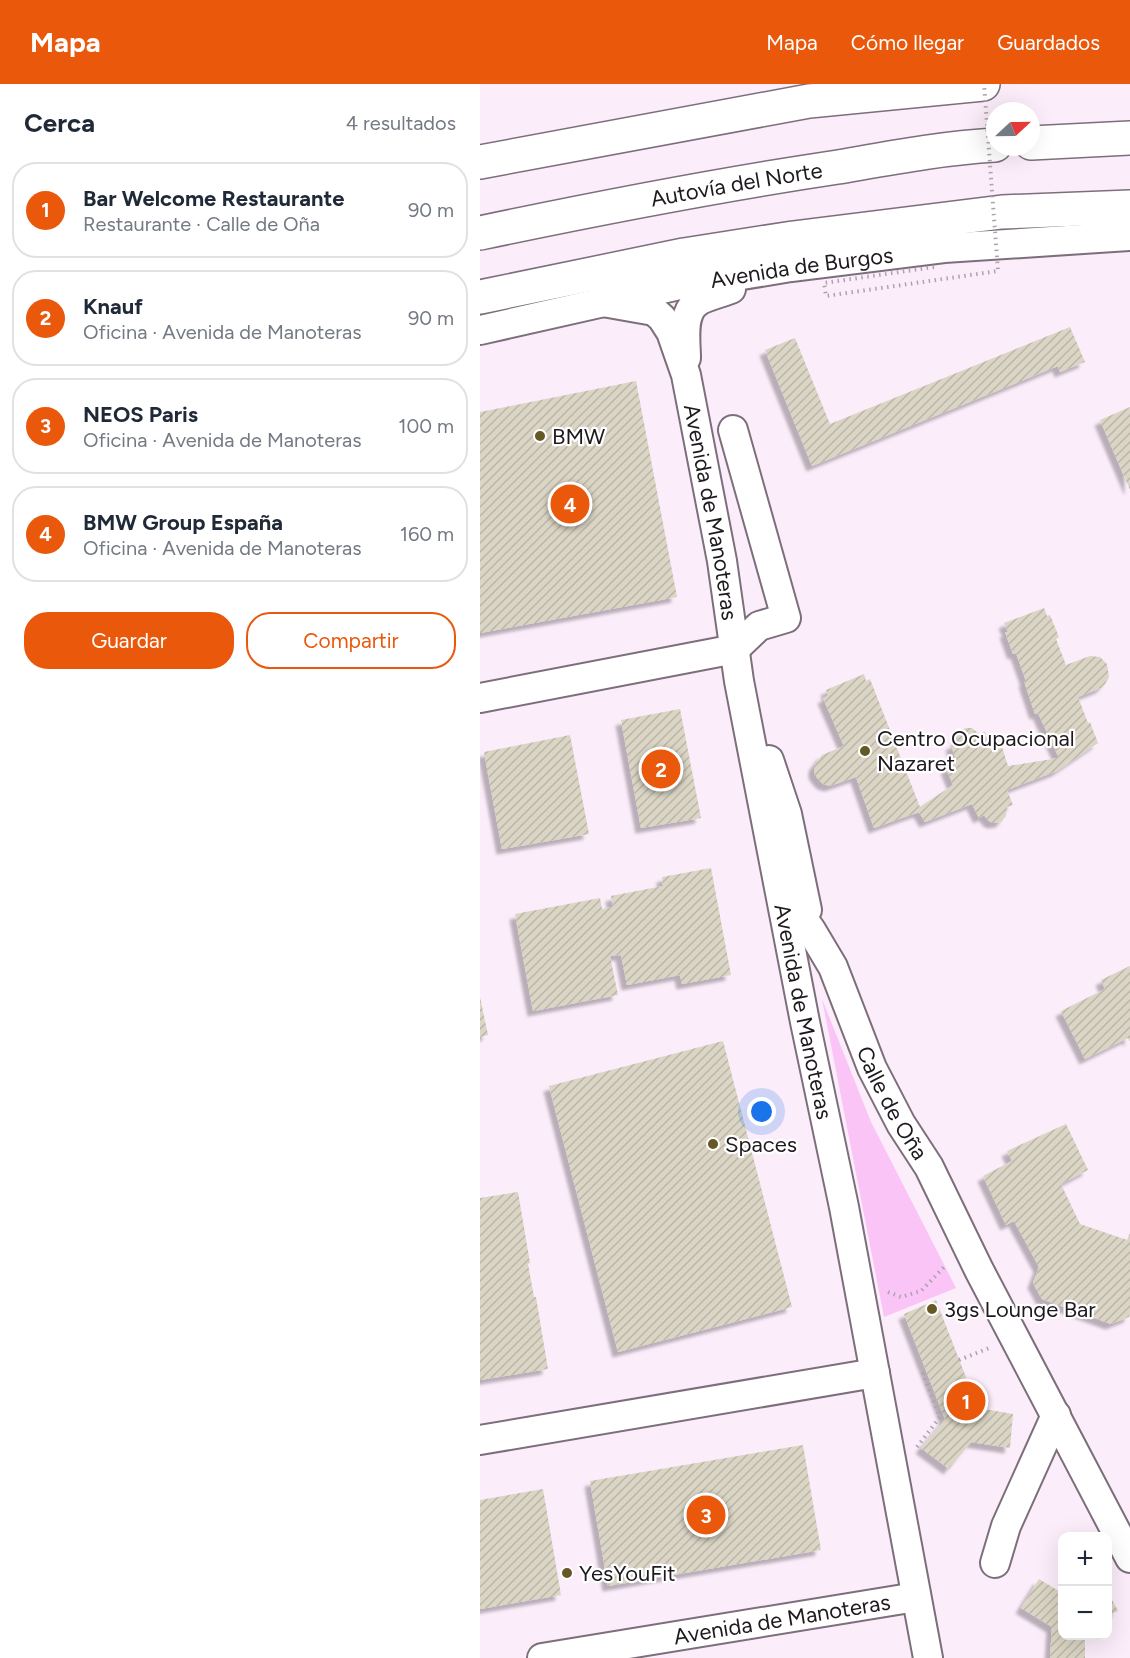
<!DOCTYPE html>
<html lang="es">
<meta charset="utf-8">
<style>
:root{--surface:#fff;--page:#f2f2f3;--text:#1f2937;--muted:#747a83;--line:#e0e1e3;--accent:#ea580c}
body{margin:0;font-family:Figtree,sans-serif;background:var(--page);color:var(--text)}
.controls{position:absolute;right:18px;bottom:18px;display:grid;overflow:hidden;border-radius:12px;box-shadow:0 6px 24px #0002}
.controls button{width:54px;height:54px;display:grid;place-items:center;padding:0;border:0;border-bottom:2px solid var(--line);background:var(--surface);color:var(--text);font:30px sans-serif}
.compass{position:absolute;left:506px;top:18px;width:54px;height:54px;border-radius:50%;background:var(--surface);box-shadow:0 6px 24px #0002;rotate:68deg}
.you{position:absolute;left:282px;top:1028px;width:21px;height:21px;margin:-15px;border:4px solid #fff;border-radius:50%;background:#1a73e8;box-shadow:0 0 0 9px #1a73e833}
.badge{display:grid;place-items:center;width:39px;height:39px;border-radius:50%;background:var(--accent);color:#fff;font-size:20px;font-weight:700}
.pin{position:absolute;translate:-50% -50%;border:3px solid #fff;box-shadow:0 2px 6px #0006}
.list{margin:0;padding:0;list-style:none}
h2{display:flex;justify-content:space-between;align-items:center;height:78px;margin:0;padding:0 24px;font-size:26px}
h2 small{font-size:20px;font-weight:400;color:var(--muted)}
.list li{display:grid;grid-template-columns:39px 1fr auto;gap:18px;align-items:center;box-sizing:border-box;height:96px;margin:0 12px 12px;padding:0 12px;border:2px solid var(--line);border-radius:24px}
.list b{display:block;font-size:22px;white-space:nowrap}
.list p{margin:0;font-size:20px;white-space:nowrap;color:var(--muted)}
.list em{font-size:20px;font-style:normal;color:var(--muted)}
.actions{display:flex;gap:12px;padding:18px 24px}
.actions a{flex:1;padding:14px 0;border:2px solid var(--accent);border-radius:24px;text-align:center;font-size:21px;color:var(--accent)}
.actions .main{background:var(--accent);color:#fff}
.map{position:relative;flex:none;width:650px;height:1574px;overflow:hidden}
header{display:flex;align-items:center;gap:36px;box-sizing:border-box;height:84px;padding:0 30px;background:var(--accent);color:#fff}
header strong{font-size:28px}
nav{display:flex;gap:33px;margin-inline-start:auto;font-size:21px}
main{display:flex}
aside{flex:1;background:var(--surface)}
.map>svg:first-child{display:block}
.park{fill:#fac4f6}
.building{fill:url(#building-hatch);filter:url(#shadow)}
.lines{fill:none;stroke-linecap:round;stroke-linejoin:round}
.minor-casing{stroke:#7c6f7b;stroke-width:32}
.highway-casing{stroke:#7c6f7b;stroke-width:36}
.path{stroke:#aea3ad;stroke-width:4;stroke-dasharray:1.5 4.5;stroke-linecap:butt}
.minor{stroke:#fff;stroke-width:28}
.highway{stroke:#fff;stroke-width:33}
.path-bridge{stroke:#aea3ad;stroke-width:4;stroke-dasharray:1.5 4.5;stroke-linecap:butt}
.poi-dot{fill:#655824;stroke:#fff;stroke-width:2}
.labels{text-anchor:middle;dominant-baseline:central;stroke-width:4.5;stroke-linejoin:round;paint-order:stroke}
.street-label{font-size:22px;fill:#1e191e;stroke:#fff}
.poi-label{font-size:22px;fill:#1e191e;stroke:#fff;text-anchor:start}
</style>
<header>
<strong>Mapa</strong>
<nav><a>Mapa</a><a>Cómo llegar</a><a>Guardados</a></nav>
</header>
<main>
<aside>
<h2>Cerca<small>4 resultados</small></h2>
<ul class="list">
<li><span class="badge">1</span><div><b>Bar Welcome Restaurante</b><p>Restaurante · Calle de Oña</p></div><em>90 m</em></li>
<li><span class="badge">2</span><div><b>Knauf</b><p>Oficina · Avenida de Manoteras</p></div><em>90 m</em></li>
<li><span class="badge">3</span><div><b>NEOS Paris</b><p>Oficina · Avenida de Manoteras</p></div><em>100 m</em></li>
<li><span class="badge">4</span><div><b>BMW Group España</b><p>Oficina · Avenida de Manoteras</p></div><em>160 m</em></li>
</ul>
<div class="actions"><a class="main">Guardar</a><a>Compartir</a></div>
</aside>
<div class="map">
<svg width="650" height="1574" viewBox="0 0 650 1574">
<defs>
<pattern id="building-hatch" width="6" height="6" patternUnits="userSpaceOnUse" patternTransform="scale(1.5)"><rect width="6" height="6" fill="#dad5c4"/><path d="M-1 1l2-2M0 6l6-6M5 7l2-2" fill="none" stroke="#bbb6a8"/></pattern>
<filter id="shadow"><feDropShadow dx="-5.5" dy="5.5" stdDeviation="1.5" flood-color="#0004"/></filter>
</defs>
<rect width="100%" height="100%" fill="#fcedfb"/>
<path class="park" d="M 342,915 L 391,1038 L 476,1204 L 404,1233 Z"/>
<g class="building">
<path d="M 590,243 L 605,278 L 580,288 L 578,282 L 332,382 L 285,266 L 315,254 L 350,340 Z"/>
<path d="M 156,297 L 197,513 L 0,549 L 0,328 Z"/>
<path d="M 650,323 L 650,406 L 620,336 Z"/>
<path d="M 564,524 L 567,532 L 570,531 L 579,553 L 576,555 L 586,581 L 610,572 L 620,573 L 627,580 L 629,593 L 625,600 L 621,604 L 598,613 L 608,639 L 610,638 L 618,659 L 577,687 L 527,706 L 533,721 L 527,723 L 526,732 L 521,738 L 513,739 L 509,737 L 504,731 L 499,734 L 492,720 L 445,738 L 439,728 L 394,744 L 376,693 L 350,702 L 343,700 L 338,695 L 334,689 L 334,682 L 342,671 L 364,662 L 343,614 L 348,612 L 346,606 L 384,590 L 386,597 L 390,595 L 440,723 L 473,701 L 466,684 L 477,679 L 471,661 L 477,658 L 478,650 L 485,644 L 492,644 L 499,650 L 505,648 L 511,666 L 522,663 L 528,682 L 579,674 L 558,629 L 555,630 L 544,597 L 546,597 L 536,569 L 533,570 L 525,548 L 528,548 L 524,539 Z"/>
<path d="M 200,625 L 221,734 L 161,744 L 141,636 Z"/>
<path d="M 90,651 L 109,750 L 22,765 L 4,668 Z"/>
<path d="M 231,784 L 251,891 L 202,900 L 200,891 L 147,901 L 141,871 L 130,872 L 138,911 L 53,927 L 35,830 L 120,814 L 122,825 L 133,823 L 131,812 L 183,802 L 182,793 Z"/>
<path d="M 650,882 L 650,958 L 648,954 L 605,975 L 581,927 L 625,905 L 621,896 Z"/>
<path d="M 0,913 L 8,951 L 0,953 Z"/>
<path d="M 243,957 L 312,1223 L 138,1268 L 69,1002 Z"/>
<path d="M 586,1040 L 608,1086 L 581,1100 L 600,1140 L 647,1156 L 650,1149 L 650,1230 L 649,1233 L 631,1240 L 562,1215 L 553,1199 L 559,1183 L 534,1137 L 526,1141 L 503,1092 L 532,1077 L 527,1067 Z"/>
<path d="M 38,1108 L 50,1179 L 48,1180 L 54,1213 L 56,1213 L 68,1285 L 0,1296 L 0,1114 Z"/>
<path d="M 456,1216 L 498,1324 L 533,1330 L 530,1364 L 491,1358 L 469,1385 L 441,1364 L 465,1335 L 424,1230 Z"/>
<path d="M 323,1361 L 341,1466 L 128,1502 L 110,1397 Z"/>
<path d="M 63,1405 L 81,1511 L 0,1525 L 0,1416 Z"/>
<path d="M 559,1495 L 582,1509 L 582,1552 L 605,1552 L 605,1574 L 570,1574 L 572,1543 L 541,1524 Z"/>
<path d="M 628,1508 L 638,1527 L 628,1532 Z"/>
</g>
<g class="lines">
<g class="minor-casing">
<g id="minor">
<path id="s1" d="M 123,218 L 174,227 L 182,234 L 191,248 L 206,291 L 242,477 L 259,597 L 325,938 L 364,1123 L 448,1574"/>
<path id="s2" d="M 0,246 L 195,202 L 311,183 L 464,164 L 650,152"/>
<path d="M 206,274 C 206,258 201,231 216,219 C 223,213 241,209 251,205"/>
<path d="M 253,346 L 306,534 L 279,542 L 255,565"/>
<path d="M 0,614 L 255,565"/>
<path d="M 289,676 L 307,730 L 327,826"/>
<path id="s3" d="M 309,806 L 314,824 L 321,832 L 331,846 L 353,883 L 392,984 L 421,1040 L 449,1083 L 499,1186 L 650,1474"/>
<path d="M 0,1356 L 395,1289"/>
<path d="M 515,1479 L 526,1442 L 576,1331"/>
<path id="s4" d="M 62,1574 L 436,1513"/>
</g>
</g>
<g class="highway-casing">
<g id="highway">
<path d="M 551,59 L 650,54"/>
<path d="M 0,78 L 329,17 L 503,0"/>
<path id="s5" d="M 0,149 C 119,124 238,101 358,83 C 410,74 462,64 515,61"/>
<path d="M 0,213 L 204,171 L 313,154 L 522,128 L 650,123"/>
</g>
</g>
<g class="path">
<path d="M 408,1208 L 421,1213 L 441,1207 L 466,1181"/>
<path d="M 479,1276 L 509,1264"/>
<path d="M 437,1363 L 460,1333 L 443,1290 L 447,1288"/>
</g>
<use href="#minor" class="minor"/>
<use href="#highway" class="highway"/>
<path class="path-bridge" d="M 454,183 L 344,199 L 346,212 L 518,187 L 504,0"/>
</g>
<g class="poi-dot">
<circle cx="60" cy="352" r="6"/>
<circle cx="385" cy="667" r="6"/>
<circle cx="233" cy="1060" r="6"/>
<circle cx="452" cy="1225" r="6"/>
<circle cx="87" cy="1489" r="6"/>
</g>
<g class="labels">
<g class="street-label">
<text stroke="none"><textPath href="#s5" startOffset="261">Autovía del Norte</textPath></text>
<text stroke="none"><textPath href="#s2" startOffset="328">Avenida de Burgos</textPath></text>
<text stroke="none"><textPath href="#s1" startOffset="264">Avenida de Manoteras</textPath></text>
<text stroke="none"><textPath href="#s1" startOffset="772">Avenida de Manoteras</textPath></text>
<text stroke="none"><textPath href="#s3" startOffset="238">Calle de Oña</textPath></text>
<text stroke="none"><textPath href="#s4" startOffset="243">Avenida de Manoteras</textPath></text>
</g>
<g class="poi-label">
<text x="72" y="352">BMW</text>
<text x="397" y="654">Centro Ocupacional<tspan x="397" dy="25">Nazaret</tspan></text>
<text x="245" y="1060">Spaces</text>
<text x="464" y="1225">3gs Lounge Bar</text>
<text x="99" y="1489">YesYouFit</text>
</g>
</g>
</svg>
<div class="controls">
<button>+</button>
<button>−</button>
</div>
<svg class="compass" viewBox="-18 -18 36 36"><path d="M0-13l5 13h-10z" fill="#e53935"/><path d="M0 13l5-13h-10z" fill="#747a83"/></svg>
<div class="you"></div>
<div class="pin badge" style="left:486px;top:1317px">1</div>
<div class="pin badge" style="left:181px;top:685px">2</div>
<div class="pin badge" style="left:226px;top:1431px">3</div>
<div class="pin badge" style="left:90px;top:420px">4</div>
</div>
</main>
